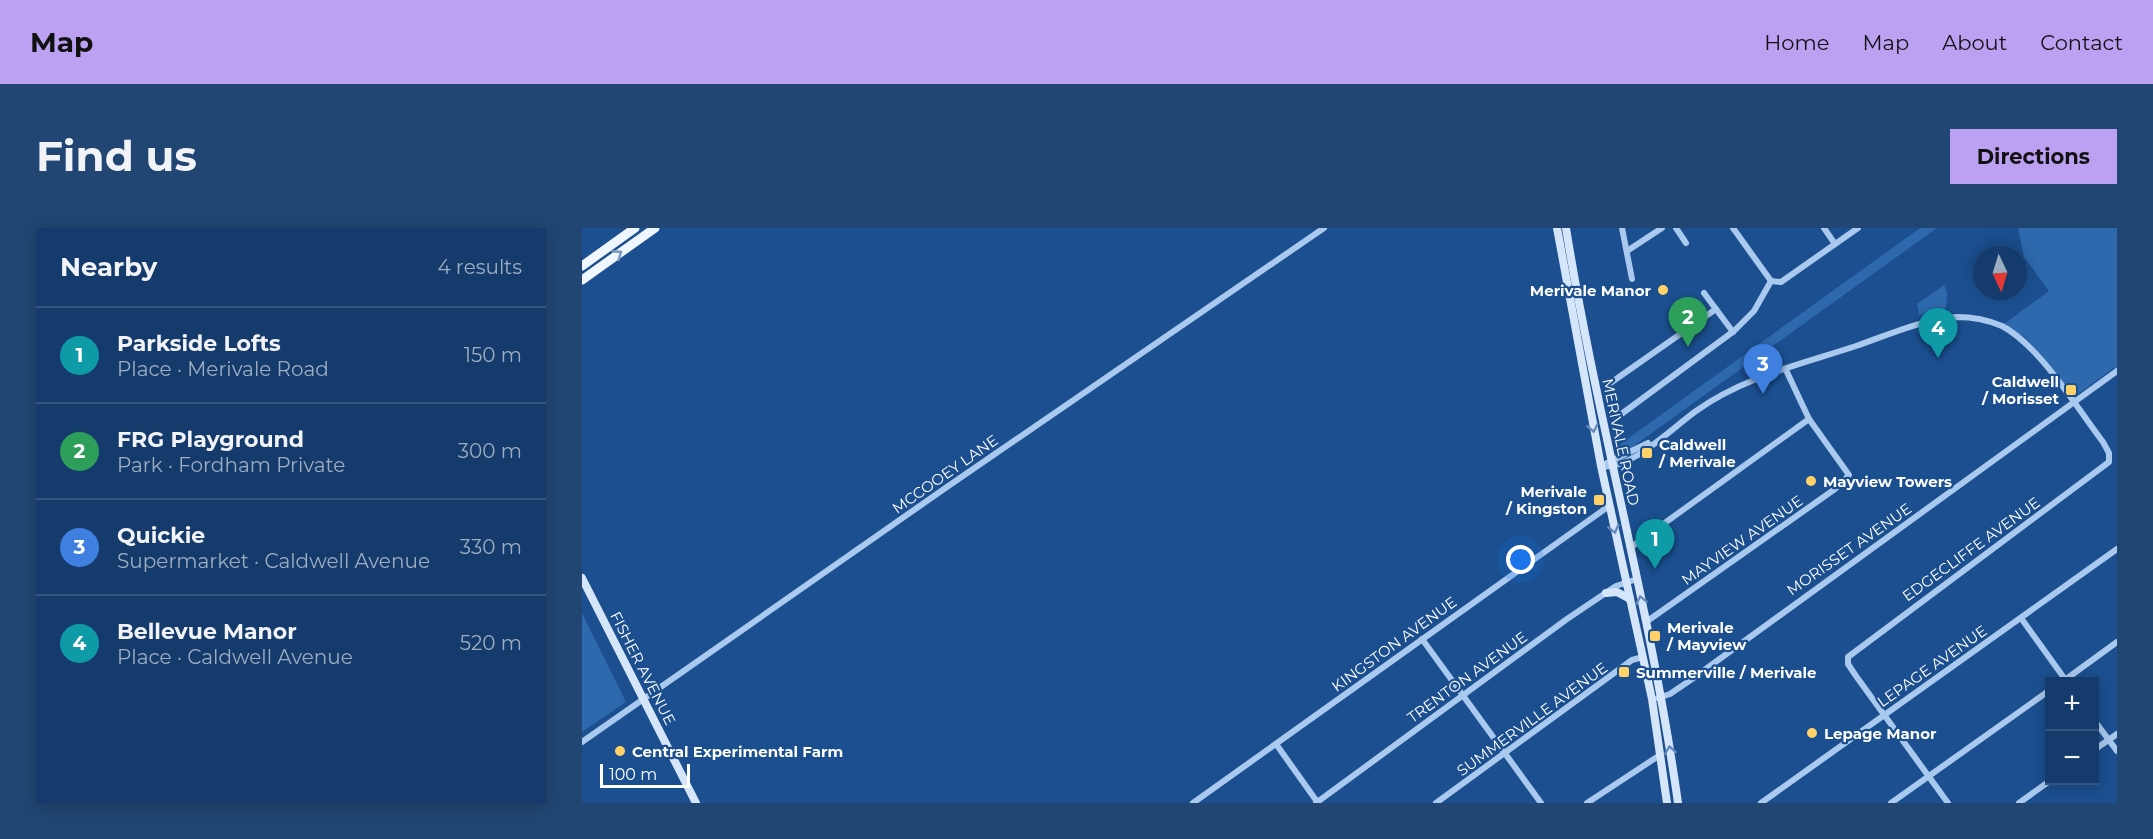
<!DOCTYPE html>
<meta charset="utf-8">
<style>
:root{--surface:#143b6b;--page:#214673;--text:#f1f3f6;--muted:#9dadc1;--line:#33557e;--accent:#bca0f2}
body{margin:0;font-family:Montserrat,sans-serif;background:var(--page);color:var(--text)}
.controls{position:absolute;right:18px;bottom:18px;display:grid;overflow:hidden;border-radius:0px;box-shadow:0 3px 15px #0003}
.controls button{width:54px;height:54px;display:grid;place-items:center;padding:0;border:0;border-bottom:2px solid var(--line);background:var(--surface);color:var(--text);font:30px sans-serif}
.compass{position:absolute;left:1391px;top:18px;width:54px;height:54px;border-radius:50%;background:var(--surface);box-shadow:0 3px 15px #0003;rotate:176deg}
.scale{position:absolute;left:18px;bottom:15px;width:90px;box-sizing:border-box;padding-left:6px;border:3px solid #fff;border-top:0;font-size:16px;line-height:21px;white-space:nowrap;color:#fff;-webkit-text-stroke:4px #1b4f8f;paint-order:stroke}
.you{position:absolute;left:939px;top:332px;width:21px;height:21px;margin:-15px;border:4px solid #fff;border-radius:50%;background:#1a73e8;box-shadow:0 0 0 9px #1a73e833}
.badge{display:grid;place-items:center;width:39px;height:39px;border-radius:50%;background:var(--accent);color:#fff;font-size:20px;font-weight:700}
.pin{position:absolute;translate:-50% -50px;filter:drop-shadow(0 2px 3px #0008)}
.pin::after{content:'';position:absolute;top:32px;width:21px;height:18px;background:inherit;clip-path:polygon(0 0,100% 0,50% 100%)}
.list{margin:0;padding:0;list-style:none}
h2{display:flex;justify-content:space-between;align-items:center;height:78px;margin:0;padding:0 24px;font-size:26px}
h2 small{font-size:20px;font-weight:400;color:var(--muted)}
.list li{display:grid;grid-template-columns:39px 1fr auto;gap:18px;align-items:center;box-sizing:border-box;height:96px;padding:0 24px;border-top:2px solid var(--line)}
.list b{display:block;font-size:22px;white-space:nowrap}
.list p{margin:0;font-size:20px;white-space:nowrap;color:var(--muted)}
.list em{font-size:20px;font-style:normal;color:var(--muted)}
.map{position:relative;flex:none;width:1535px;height:575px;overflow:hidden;border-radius:0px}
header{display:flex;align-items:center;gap:36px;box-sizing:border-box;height:84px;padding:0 30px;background:var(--accent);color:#111}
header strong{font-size:28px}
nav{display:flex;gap:33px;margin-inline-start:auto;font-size:21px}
.intro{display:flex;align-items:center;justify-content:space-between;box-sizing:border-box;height:144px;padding:0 36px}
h1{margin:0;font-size:42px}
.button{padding:15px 27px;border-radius:0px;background:var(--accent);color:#111;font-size:21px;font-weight:700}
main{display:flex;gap:36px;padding:0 36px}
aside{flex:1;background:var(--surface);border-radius:0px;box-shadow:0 3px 15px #0003}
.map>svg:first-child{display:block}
.green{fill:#2e69ad}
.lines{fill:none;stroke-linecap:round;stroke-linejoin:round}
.minor{stroke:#a9c9ee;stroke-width:6}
.secondary{stroke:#d6e6fa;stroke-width:8}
.primary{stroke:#f0f6ff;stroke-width:9}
.oneway{stroke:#7b9ac1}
.oneway2{stroke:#668bba}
.poi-dot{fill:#ffd166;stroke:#1b4f8f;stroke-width:2}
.labels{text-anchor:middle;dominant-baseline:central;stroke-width:4.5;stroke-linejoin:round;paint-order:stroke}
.poi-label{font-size:15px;font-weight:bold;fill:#fff;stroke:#1b4f8f;text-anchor:start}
.street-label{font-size:15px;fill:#fff;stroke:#1b4f8f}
</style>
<header>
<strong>Map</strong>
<nav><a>Home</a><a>Map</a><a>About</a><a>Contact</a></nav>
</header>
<div class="intro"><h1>Find us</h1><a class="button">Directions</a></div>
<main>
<aside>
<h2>Nearby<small>4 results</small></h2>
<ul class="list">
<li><span class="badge" style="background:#0f9aa8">1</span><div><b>Parkside Lofts</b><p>Place · Merivale Road</p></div><em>150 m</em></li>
<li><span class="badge" style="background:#2e9e5b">2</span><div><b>FRG Playground</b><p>Park · Fordham Private</p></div><em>300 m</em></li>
<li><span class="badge" style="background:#3f7fe0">3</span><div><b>Quickie</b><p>Supermarket · Caldwell Avenue</p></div><em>330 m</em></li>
<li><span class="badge" style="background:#0f9aa8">4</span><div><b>Bellevue Manor</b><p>Place · Caldwell Avenue</p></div><em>520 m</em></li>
</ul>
</aside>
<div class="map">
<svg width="1535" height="575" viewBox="0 0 1535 575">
<rect width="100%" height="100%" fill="#1b4f8f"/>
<g class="green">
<path d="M 1338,0 L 1355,0 L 1042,225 L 1037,217 Z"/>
<path d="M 1436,0 L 1535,0 L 1535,142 L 1533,139 L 1492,169 L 1444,110 L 1422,96 L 1467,63 L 1442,29 Z"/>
<path d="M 1362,57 L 1365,64 L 1364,80 L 1337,87 L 1335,76 Z"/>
<path d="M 0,385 L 44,474 L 0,504 Z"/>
</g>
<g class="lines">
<g class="minor">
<path d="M 1040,0 L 1050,51"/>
<path d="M 1094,0 L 1104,15"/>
<path d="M 1151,0 L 1189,53"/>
<path d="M 1242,0 L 1253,16"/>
<path d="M 1045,23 L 1080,0"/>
<path d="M 1189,53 L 1199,54 L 1276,0"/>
<path d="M 1122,65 L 1151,104"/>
<path d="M 1027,156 L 1134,81"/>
<path d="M 1034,190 L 1152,103 L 1172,83 L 1189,53"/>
<path d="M 1019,238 C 1048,243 1090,200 1114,183 C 1161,149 1220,136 1274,118 C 1306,107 1341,91 1375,89 C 1390,89 1406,92 1420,98 C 1457,117 1495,180 1521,214 L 1527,225 L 1527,234 L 1266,429 L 1266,436 L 1274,448 L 1366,575"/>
<path d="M 1019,238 L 1066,215"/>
<path d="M 1048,320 L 1227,191"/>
<path d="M 1439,390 L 1485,454"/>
<path d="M 1064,394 L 1253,261 L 1267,247 L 1227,191 L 1204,142"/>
<path d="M 840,411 L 959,575"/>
<path d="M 1480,454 L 1535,414"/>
<path d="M 1076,470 L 1088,466 L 1110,451 L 1535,143"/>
<path d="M 1512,492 L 1535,523"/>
<path d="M 0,514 L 362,261 L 742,0"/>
<path d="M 694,516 L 736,575"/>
<path d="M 1512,522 L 1535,506"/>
<path d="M 611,575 L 1027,278"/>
<path d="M 734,575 L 985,391 L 1034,358 L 1055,351"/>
<path d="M 854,575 L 1050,432 L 1061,429"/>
<path d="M 1005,575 L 1078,527"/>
<path d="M 1179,575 L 1535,321"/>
<path d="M 1309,575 L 1468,462"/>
<path d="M 1437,575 L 1469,552"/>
</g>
<g class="secondary">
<path d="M 975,0 L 1019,238 L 1070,471 L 1085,575"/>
<path d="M 984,0 C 1015,193 1069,381 1096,575"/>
<path d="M 0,350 L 114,575"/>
<path d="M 1024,365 L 1035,364 L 1048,371"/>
</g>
<g class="primary">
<path d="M 0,38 L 53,0"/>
<path d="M 0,52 L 73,0"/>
</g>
</g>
<defs><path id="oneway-chevron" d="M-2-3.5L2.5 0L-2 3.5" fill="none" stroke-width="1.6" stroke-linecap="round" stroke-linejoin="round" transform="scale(1.5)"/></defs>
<use class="oneway" href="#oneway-chevron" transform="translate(36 26) rotate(-36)"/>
<g class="oneway2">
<use href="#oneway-chevron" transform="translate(1011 200) rotate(79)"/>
<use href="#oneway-chevron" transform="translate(1032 301) rotate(77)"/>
<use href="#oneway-chevron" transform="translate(1059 372) rotate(-102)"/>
<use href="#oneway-chevron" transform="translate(1088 522) rotate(-99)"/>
</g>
<g class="poi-dot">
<circle cx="1081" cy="62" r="6"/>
<rect x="1483" y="156" width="12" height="12" rx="3"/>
<rect x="1059" y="219" width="12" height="12" rx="3"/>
<circle cx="1229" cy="253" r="6"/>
<rect x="1011" y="266" width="12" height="12" rx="3"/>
<rect x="1067" y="402" width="12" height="12" rx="3"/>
<rect x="1036" y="438" width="12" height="12" rx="3"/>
<circle cx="1230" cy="505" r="6"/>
<circle cx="38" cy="523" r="6"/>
</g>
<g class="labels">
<g class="poi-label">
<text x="1069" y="62" text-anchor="end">Merivale Manor</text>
<text x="1477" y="153" text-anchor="end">Caldwell<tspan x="1477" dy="17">/ Morisset</tspan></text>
<text x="1077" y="216">Caldwell<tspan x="1077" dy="17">/ Merivale</tspan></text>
<text x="1241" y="253">Mayview Towers</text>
<text x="1005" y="263" text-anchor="end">Merivale<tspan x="1005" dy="17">/ Kingston</tspan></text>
<text x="1085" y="399">Merivale<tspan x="1085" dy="17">/ Mayview</tspan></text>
<text x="1054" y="444">Summerville / Merivale</text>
<text x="1242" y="505">Lepage Manor</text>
<text x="50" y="523">Central Experimental Farm</text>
</g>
<g class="street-label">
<text transform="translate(1039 214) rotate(78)">MERIVALE ROAD</text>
<text transform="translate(363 246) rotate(-35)">MCCOOEY LANE</text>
<text transform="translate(1160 312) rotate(-35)">MAYVIEW AVENUE</text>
<text transform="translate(1267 321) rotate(-35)">MORISSET AVENUE</text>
<text transform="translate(1389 321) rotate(-36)">EDGECLIFFE AVENUE</text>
<text transform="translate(812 416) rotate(-36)">KINGSTON AVENUE</text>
<text transform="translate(1350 438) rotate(-35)">LEPAGE AVENUE</text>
<text transform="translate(61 440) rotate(63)">FISHER AVENUE</text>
<text transform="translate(885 449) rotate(-36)">TRENTON AVENUE</text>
<text transform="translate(950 491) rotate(-36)">SUMMERVILLE AVENUE</text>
</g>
</g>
</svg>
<div class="controls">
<button>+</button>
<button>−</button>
</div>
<svg class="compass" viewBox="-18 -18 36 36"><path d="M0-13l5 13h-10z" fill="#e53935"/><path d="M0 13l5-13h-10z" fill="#9dadc1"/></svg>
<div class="scale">100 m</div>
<div class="you"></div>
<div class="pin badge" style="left:1073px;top:341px;background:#0f9aa8">1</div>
<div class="pin badge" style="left:1106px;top:119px;background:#2e9e5b">2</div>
<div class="pin badge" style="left:1181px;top:166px;background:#3f7fe0">3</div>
<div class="pin badge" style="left:1356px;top:130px;background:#0f9aa8">4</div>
</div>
</main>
